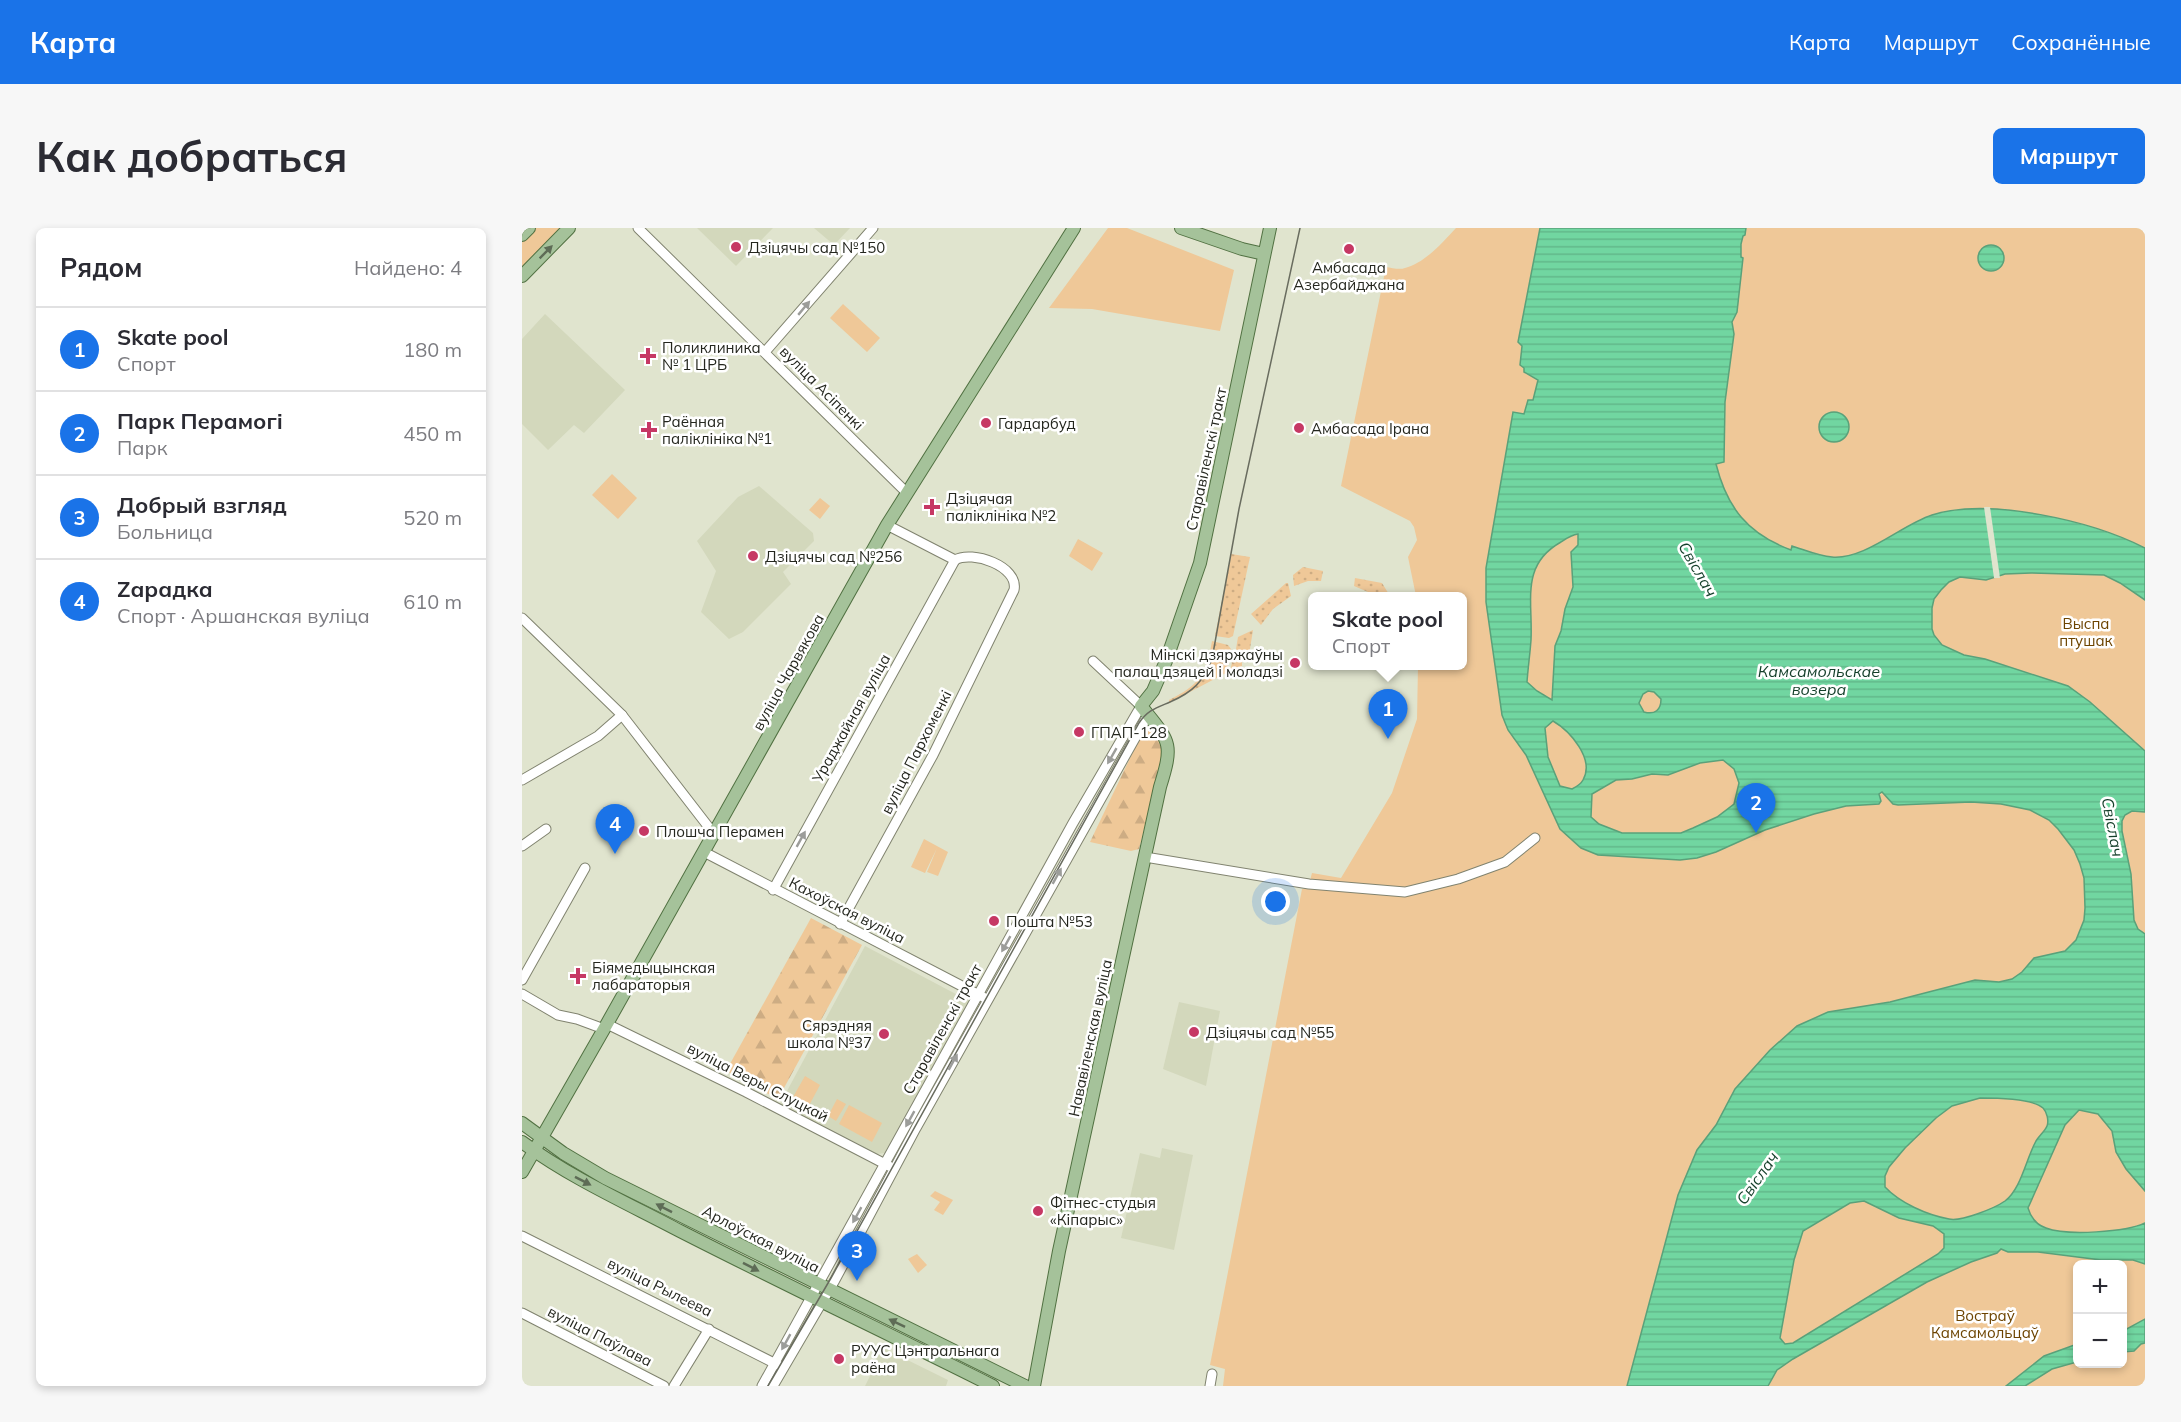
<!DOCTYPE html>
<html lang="ru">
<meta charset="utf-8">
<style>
:root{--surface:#fff;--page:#f7f7f7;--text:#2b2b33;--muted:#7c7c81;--line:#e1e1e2;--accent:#1a73e8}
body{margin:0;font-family:Mulish,sans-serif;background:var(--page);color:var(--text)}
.controls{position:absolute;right:18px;bottom:18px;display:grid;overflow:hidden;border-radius:9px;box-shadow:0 3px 9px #0003}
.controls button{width:54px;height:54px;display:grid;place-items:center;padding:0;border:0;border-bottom:2px solid var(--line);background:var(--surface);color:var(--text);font:30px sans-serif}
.you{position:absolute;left:754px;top:674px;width:21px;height:21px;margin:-15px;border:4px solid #fff;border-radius:50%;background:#1a73e8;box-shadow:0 0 0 9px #1a73e833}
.badge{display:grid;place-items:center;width:39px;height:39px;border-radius:50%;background:var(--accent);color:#fff;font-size:20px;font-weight:700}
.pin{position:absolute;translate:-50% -50px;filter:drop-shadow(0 2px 3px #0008)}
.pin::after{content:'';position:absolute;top:32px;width:21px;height:18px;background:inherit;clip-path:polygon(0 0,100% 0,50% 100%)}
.popup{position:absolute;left:786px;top:364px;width:159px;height:78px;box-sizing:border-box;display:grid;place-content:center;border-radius:9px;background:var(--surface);filter:drop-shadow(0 2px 4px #0005);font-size:20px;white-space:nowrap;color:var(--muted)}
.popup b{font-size:22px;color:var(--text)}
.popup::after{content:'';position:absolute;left:50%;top:100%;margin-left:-12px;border:12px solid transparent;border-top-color:var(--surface)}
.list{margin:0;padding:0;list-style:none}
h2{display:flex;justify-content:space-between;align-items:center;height:78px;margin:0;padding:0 24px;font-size:26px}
h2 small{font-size:20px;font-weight:400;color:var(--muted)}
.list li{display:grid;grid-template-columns:39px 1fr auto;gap:18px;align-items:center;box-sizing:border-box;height:84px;padding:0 24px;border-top:2px solid var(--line)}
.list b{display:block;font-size:22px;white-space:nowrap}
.list p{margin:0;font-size:20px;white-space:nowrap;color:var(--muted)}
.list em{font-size:20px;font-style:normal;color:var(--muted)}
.map{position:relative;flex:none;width:1623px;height:1158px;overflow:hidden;border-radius:9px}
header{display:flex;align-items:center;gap:36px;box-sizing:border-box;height:84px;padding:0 30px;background:var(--accent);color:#fff}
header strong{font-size:28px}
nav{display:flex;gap:33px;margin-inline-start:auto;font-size:21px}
.intro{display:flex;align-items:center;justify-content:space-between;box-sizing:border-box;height:144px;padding:0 36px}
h1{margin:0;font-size:42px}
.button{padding:15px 27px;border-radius:9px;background:var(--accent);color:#fff;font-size:21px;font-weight:700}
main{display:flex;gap:36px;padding:0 36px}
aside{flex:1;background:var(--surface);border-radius:9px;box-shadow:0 3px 9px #0003}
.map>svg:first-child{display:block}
.built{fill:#d3d8bc}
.grass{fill:url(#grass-dots)}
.forest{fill:url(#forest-firs)}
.park{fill:#efc898;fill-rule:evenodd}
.water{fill:url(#water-rules);stroke:#5aa17a;stroke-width:1.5;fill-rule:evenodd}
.pier{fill:#e0e4ce}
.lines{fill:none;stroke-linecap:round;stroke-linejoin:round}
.minor-casing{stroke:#80836f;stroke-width:11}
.major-casing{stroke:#517142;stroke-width:14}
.minor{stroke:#fff;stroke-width:9}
.major{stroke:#a5c29a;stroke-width:12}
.tram{stroke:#696c5f;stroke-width:1.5}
.oneway{fill:#5e6c56}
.oneway2{fill:#9c9d9a}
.poi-dot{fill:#c63864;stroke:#fff;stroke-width:2}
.labels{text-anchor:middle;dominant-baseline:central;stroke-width:5;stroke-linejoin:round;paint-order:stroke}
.poi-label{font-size:15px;fill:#24261e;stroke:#fff;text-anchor:start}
.street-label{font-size:15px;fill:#24261e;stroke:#fff}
.park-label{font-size:15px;fill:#6d4400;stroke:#fff}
.water-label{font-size:16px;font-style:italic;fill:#143f2a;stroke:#fff}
</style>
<header>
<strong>Карта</strong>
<nav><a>Карта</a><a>Маршрут</a><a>Сохранённые</a></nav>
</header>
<div class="intro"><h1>Как добраться</h1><a class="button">Маршрут</a></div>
<main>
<aside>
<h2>Рядом<small>Найдено: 4</small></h2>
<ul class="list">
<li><span class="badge">1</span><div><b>Skate pool</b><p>Спорт</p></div><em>180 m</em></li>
<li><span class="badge">2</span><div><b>Парк Перамогі</b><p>Парк</p></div><em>450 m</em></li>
<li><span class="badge">3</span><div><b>Добрый взгляд</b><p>Больница</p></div><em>520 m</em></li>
<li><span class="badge">4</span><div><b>Zарадка</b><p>Спорт · Аршанская вуліца</p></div><em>610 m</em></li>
</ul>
</aside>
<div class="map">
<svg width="1623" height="1158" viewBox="0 0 1623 1158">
<defs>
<pattern id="grass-dots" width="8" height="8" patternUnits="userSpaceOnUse" patternTransform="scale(1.5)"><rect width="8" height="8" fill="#efc898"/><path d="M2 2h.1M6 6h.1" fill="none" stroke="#cdac83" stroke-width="1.8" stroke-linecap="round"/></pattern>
<pattern id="forest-firs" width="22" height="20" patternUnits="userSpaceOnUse" patternTransform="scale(1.5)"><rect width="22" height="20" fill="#efc898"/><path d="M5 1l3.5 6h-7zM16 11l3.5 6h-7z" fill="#cdac83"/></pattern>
<pattern id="water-rules" width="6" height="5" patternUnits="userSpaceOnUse" patternTransform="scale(1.5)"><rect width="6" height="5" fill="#71d6a1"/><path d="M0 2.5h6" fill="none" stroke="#62b88a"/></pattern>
</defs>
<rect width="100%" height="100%" fill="#e0e4ce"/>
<g class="built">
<path d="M 175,0 L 251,0 L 214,38 Z"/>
<path d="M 292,0 L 328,0 L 312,17 Z"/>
<path d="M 23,86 L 103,162 L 62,205 L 52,197 L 26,222 L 0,196 L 0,111 Z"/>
<path d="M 237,258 L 291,305 L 292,313 L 261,344 L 269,356 L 221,404 L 207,411 L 179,384 L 194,343 L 175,313 L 216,269 Z"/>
<path d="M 343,718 L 447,773 L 363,925 L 355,926 L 258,876 Z"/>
<path d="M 657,774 L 698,783 L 684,858 L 641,841 Z"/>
<path d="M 640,920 L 671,927 L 652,1022 L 599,1010 L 618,925 L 638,930 Z"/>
<path d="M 357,1118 L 426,1152 L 424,1158 L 343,1158 L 349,1146 L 346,1144 Z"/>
</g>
<g class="grass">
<path d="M 709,326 L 728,329 L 711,408 L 707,410 L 693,408 Z"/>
<path d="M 781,339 L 801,343 L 799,353 L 786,353 L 772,358 L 771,347 Z"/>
<path d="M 833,350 L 860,355 L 868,368 L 850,368 L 846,364 L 832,358 Z"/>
<path d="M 764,355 L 766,355 L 769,368 L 751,381 L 739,397 L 729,386 Z"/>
<path d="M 731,402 L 726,433 L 724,433 L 714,421 L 716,409 Z"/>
<path d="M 690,413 L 706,417 L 709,421 L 704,445 L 647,475 L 647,472 C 677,457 684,447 690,413 Z"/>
<path d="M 712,423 L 720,433 L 720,438 L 708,445 Z"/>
</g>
<g class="forest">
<path d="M 627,497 L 636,508 L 641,524 L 617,621 L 609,623 L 568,614 L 620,505 Z"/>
<path d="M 289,690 L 340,717 L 256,871 L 204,843 Z"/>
</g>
<g class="park">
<path d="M 13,0 L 40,0 L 0,41 L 0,14 Z"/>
<path d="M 586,0 L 605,0 L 712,42 L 698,103 L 570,81 L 527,80 Z"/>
<path d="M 934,0 L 1623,0 L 1623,1158 L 701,1158 L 703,1141 L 688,1137 L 780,661 L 783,661 L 787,656 L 790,645 L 819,650 L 870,565 L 895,491 L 896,438 L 941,438 L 941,368 L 894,368 L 886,329 L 895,312 L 892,299 L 888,293 L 819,258 L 864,39 C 870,40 878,42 883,40 C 903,35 921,14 934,0 ZM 1556,1036 L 1600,1036 L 1600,1136 L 1556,1136 Z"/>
<path d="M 321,76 L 358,110 L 345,124 L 308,90 Z"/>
<path d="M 90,246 L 115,270 L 96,291 L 70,267 Z"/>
<path d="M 298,270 L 308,278 L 298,291 L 287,282 Z"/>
<path d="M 556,311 L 581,325 L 570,343 L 547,328 Z"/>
<path d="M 402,611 L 426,624 L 416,648 L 405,644 L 415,620 L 403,645 L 389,639 Z"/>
<path d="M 283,848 L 298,857 L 283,885 L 267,876 Z"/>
<path d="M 315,871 L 324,876 L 314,893 L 306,888 Z"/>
<path d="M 327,877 L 360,895 L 350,914 L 317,896 Z"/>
<path d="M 413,963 L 431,972 L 421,987 L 412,982 L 418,974 L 408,968 Z"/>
<path d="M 395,1026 L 405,1037 L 396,1045 L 386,1031 Z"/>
</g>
<g class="water">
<path d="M 1018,0 L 1224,0 L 1223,7 L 1221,8 L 1219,16 L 1219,29 L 1221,30 L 1215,84 L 1210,94 L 1212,106 L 1203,174 L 1202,234 L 1194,236 C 1205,280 1226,306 1269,322 L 1270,318 C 1283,322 1296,328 1310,329 C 1343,332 1379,297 1410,287 C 1468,269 1570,293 1623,320 L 1623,372 L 1598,355 L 1582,347 L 1509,345 L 1483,346 L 1464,352 L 1438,349 L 1427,354 L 1419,362 L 1412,371 L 1410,380 L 1410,401 L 1412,407 L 1420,417 L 1442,427 L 1463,431 L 1546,458 L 1568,474 L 1623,523 L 1623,584 L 1610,583 L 1603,587 L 1600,593 L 1600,603 L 1609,646 L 1612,692 L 1616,701 L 1623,706 L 1623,963 L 1604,941 L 1594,924 L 1590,903 L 1576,886 L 1557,882 L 1543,897 L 1506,980 C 1509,990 1515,997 1524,1000 C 1545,1008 1604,1004 1623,995 L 1623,1036 L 1611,1032 L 1579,1032 L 1516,1024 L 1486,1024 L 1479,1021 L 1475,1025 L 1449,1034 L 1405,1054 L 1271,1131 L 1255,1142 L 1246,1158 L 1105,1158 L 1156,967 L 1175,922 L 1194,897 L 1213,861 L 1248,822 L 1275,798 L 1306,784 L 1368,774 L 1453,752 L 1477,754 L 1490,751 L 1500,744 L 1512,730 L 1543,723 L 1554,712 L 1562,692 L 1563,680 L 1562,650 L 1558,636 L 1552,622 L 1536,601 L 1527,592 L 1508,582 L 1479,576 L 1449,574 L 1376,577 L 1371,576 L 1360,564 L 1357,566 L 1359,573 L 1357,576 L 1324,578 L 1292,586 L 1243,602 L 1194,624 L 1175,630 L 1158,632 L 1076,627 L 1059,620 L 1038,601 L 1004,527 L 986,502 L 980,487 L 964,374 L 964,340 L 991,184 L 1002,186 L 1006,172 L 1011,172 L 1016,152 L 1002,144 L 1002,140 L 998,137 L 1000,118 L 996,114 ZM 1056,306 L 1056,317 L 1049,324 L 1051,359 L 1043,381 L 1039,403 L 1033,418 L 1030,472 L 1015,463 L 1005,454 C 1006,440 1008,426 1009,412 C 1011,373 998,337 1039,314 C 1045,310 1049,307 1056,306 ZM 1126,463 L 1132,464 L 1139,471 C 1139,482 1133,487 1122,484 L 1117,475 L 1121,466 ZM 1031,493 C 1048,503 1073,531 1061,552 C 1059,556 1054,559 1050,561 L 1038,558 L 1026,529 L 1023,500 ZM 1201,532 L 1212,541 L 1217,555 L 1212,576 L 1195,589 L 1171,600 L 1159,605 L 1100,605 L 1077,596 L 1069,589 L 1070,566 L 1094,552 L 1110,551 L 1130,546 L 1146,547 L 1178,535 ZM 1458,870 C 1473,870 1510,870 1521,880 C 1525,884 1527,893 1525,898 C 1523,903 1517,908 1514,913 C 1504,931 1499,961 1483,973 C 1473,980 1439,994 1427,991 C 1405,987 1378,975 1363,959 L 1363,948 L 1367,939 L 1383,920 L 1414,890 L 1430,878 ZM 1342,973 L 1377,990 L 1411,998 L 1422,1006 L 1422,1020 L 1416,1026 L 1271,1115 L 1263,1116 L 1258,1110 L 1272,1032 L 1281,1003 L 1328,975 Z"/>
<circle cx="1469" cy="30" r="13"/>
<circle cx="1312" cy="199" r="15"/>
<path d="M 1623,1091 L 1623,1115 L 1619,1116 L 1612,1123 L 1601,1124 L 1601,1103 Z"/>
<path d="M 1555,1116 L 1555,1134 L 1530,1141 L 1503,1158 L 1484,1158 L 1522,1128 Z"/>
</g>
<path class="pier" d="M 1462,279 L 1468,279 L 1478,350 L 1472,350 Z"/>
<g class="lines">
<g class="minor-casing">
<g id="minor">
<path d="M 116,0 L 385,265"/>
<path d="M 243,124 L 351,0"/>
<path d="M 365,297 L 433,332"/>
<path d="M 0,390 L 100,487 L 192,606"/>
<path d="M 0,552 L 76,508 L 100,487"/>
<path d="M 0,618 L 24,601"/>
<path d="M 182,624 L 461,769"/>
<path d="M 623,629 L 787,656 L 883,664 L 936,651 L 983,634 L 1013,610"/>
<path d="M 251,662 L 433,332"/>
<path d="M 318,696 L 411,527 L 492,362 C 497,338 450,322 433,332"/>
<path d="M 0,752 L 63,640"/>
<path d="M 0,766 L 36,787 L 55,791 L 82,801"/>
<path d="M 85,796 L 224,864 L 367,938"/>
<path d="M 0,1008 L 258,1138"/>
<path d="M 0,1085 L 142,1158"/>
<path d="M 152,1158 L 187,1101"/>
<path d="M 240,1158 L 551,595 L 619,478 L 571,433"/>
<path d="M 251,1158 L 313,1052 L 394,900 L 626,487"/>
<path d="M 688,1158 L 690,1146"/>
</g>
</g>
<g class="major-casing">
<g id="major">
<path d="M 659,0 L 720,21 L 742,26"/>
<path d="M 0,7 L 7,0"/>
<path d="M 0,48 L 47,0"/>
<path d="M 0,895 L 41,925 L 83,950 L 503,1158"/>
<path d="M 0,914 C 49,950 105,975 158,1003 C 262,1056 367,1106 471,1158"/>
<path d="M 0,944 L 82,801 L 365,297 L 552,0"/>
<path d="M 512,1158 L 537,1023 L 638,559 C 652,514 648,514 619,478 L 631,463 L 644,433 L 678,335 L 748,0"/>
</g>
</g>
<use href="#minor" class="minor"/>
<use href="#major" class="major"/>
<path class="tram" d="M 246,1158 L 309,1050 L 617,495 C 626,482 634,480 648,474 C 671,464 681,454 690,431 L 717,281 L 778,0"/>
</g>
<defs><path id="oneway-solid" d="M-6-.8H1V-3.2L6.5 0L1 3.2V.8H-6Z" transform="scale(1.5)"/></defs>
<g class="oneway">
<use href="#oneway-solid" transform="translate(24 24) rotate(-45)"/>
<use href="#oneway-solid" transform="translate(61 953) rotate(27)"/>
<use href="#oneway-solid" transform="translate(142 980) rotate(-153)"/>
<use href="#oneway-solid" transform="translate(229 1039) rotate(27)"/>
<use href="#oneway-solid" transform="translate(375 1095) rotate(-154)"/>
</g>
<g class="oneway2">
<use href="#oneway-solid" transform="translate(282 80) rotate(-50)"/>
<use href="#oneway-solid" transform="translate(590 528) rotate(120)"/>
<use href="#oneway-solid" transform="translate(279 611) rotate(-61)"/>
<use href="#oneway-solid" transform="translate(535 648) rotate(-61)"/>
<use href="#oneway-solid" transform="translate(484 716) rotate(119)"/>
<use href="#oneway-solid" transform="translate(431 834) rotate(-61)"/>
<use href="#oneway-solid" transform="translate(388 891) rotate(119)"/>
<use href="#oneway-solid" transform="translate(335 987) rotate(119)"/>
<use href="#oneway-solid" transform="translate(264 1114) rotate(119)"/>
</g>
<g class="poi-dot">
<circle cx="214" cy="19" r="6"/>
<circle cx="827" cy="21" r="6"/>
<path d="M123 119h6v6h6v6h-6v6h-6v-6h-6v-6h6z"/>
<circle cx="464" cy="195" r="6"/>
<circle cx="777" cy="200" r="6"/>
<path d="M124 193h6v6h6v6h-6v6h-6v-6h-6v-6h6z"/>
<path d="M407 270h6v6h6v6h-6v6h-6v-6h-6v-6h6z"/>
<circle cx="231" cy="328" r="6"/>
<circle cx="773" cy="435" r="6"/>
<circle cx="557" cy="504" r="6"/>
<circle cx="122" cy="603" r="6"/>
<circle cx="472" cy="693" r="6"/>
<path d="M53 739h6v6h6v6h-6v6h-6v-6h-6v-6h6z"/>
<circle cx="672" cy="804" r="6"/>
<circle cx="362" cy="806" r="6"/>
<circle cx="516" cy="983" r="6"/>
<circle cx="317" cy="1131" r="6"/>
</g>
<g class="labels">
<g class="poi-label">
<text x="226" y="19">Дзіцячы сад №150</text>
<text x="827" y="39" text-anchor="middle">Амбасада<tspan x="827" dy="17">Азербайджана</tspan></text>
<text x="140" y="119">Поликлиника<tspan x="140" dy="17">№ 1 ЦРБ</tspan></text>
<text x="140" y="193">Раённая<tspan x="140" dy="17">паліклініка №1</tspan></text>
<text x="476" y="195">Гардарбуд</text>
<text x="789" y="200">Амбасада Ірана</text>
<text x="424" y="270">Дзіцячая<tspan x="424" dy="17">паліклініка №2</tspan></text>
<text x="243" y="328">Дзіцячы сад №256</text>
<text x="761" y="426" text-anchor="end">Мінскі дзяржаўны<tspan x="761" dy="17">палац дзяцей і моладзі</tspan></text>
<text x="569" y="504">ГПАП-128</text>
<text x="134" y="603">Плошча Перамен</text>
<text x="484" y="693">Пошта №53</text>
<text x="70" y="739">Біямедыцынская<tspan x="70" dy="17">лабараторыя</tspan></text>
<text x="350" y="797" text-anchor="end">Сярэдняя<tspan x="350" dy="17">школа №37</tspan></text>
<text x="684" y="804">Дзіцячы сад №55</text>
<text x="528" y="974">Фітнес-студыя<tspan x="528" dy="17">«Кіпарыс»</tspan></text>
<text x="329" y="1122">РУУС Цэнтральнага<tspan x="329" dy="17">раёна</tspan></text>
</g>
<g class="street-label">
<text transform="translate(300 160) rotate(45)">вуліца Асіпенкі</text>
<text transform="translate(684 231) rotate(-78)">Старавіленскі тракт</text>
<text transform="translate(266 444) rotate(-61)">вуліца Чарвякова</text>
<text transform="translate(329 490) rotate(-61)">Ураджайная вуліца</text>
<text transform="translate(394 524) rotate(-63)">вуліца Пархоменкі</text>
<text transform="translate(325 682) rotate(27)">Кахоўская вуліца</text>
<text transform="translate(420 801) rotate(-61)">Старавіленскі тракт</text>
<text transform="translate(568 810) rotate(-78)">Нававіленская вуліца</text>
<text transform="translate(236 854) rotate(27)">вуліца Веры Слуцкай</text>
<text transform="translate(239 1011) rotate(27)">Арлоўская вуліца</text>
<text transform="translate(138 1059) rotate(26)">вуліца Рылеева</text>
<text transform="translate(78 1108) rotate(27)">вуліца Паўлава</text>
</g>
<g class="park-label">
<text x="1564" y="395">Выспа<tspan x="1564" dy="17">птушак</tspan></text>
<text x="1463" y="1087">Востраў<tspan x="1463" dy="17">Камсамольцаў</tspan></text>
</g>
<g class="water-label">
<text transform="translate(1176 341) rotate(60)">Свіслач</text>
<text x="1297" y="443">Камсамольскае<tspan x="1297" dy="18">возера</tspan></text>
<text transform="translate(1591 599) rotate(79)">Свіслач</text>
<text transform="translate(1235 950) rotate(-55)">Свіслач</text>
</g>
</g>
</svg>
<div class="controls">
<button>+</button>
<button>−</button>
</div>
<div class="you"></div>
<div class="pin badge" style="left:866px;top:511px">1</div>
<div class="popup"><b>Skate pool</b>Спорт</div>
<div class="pin badge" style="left:1234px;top:605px">2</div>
<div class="pin badge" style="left:335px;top:1053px">3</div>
<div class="pin badge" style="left:93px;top:626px">4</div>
</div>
</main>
